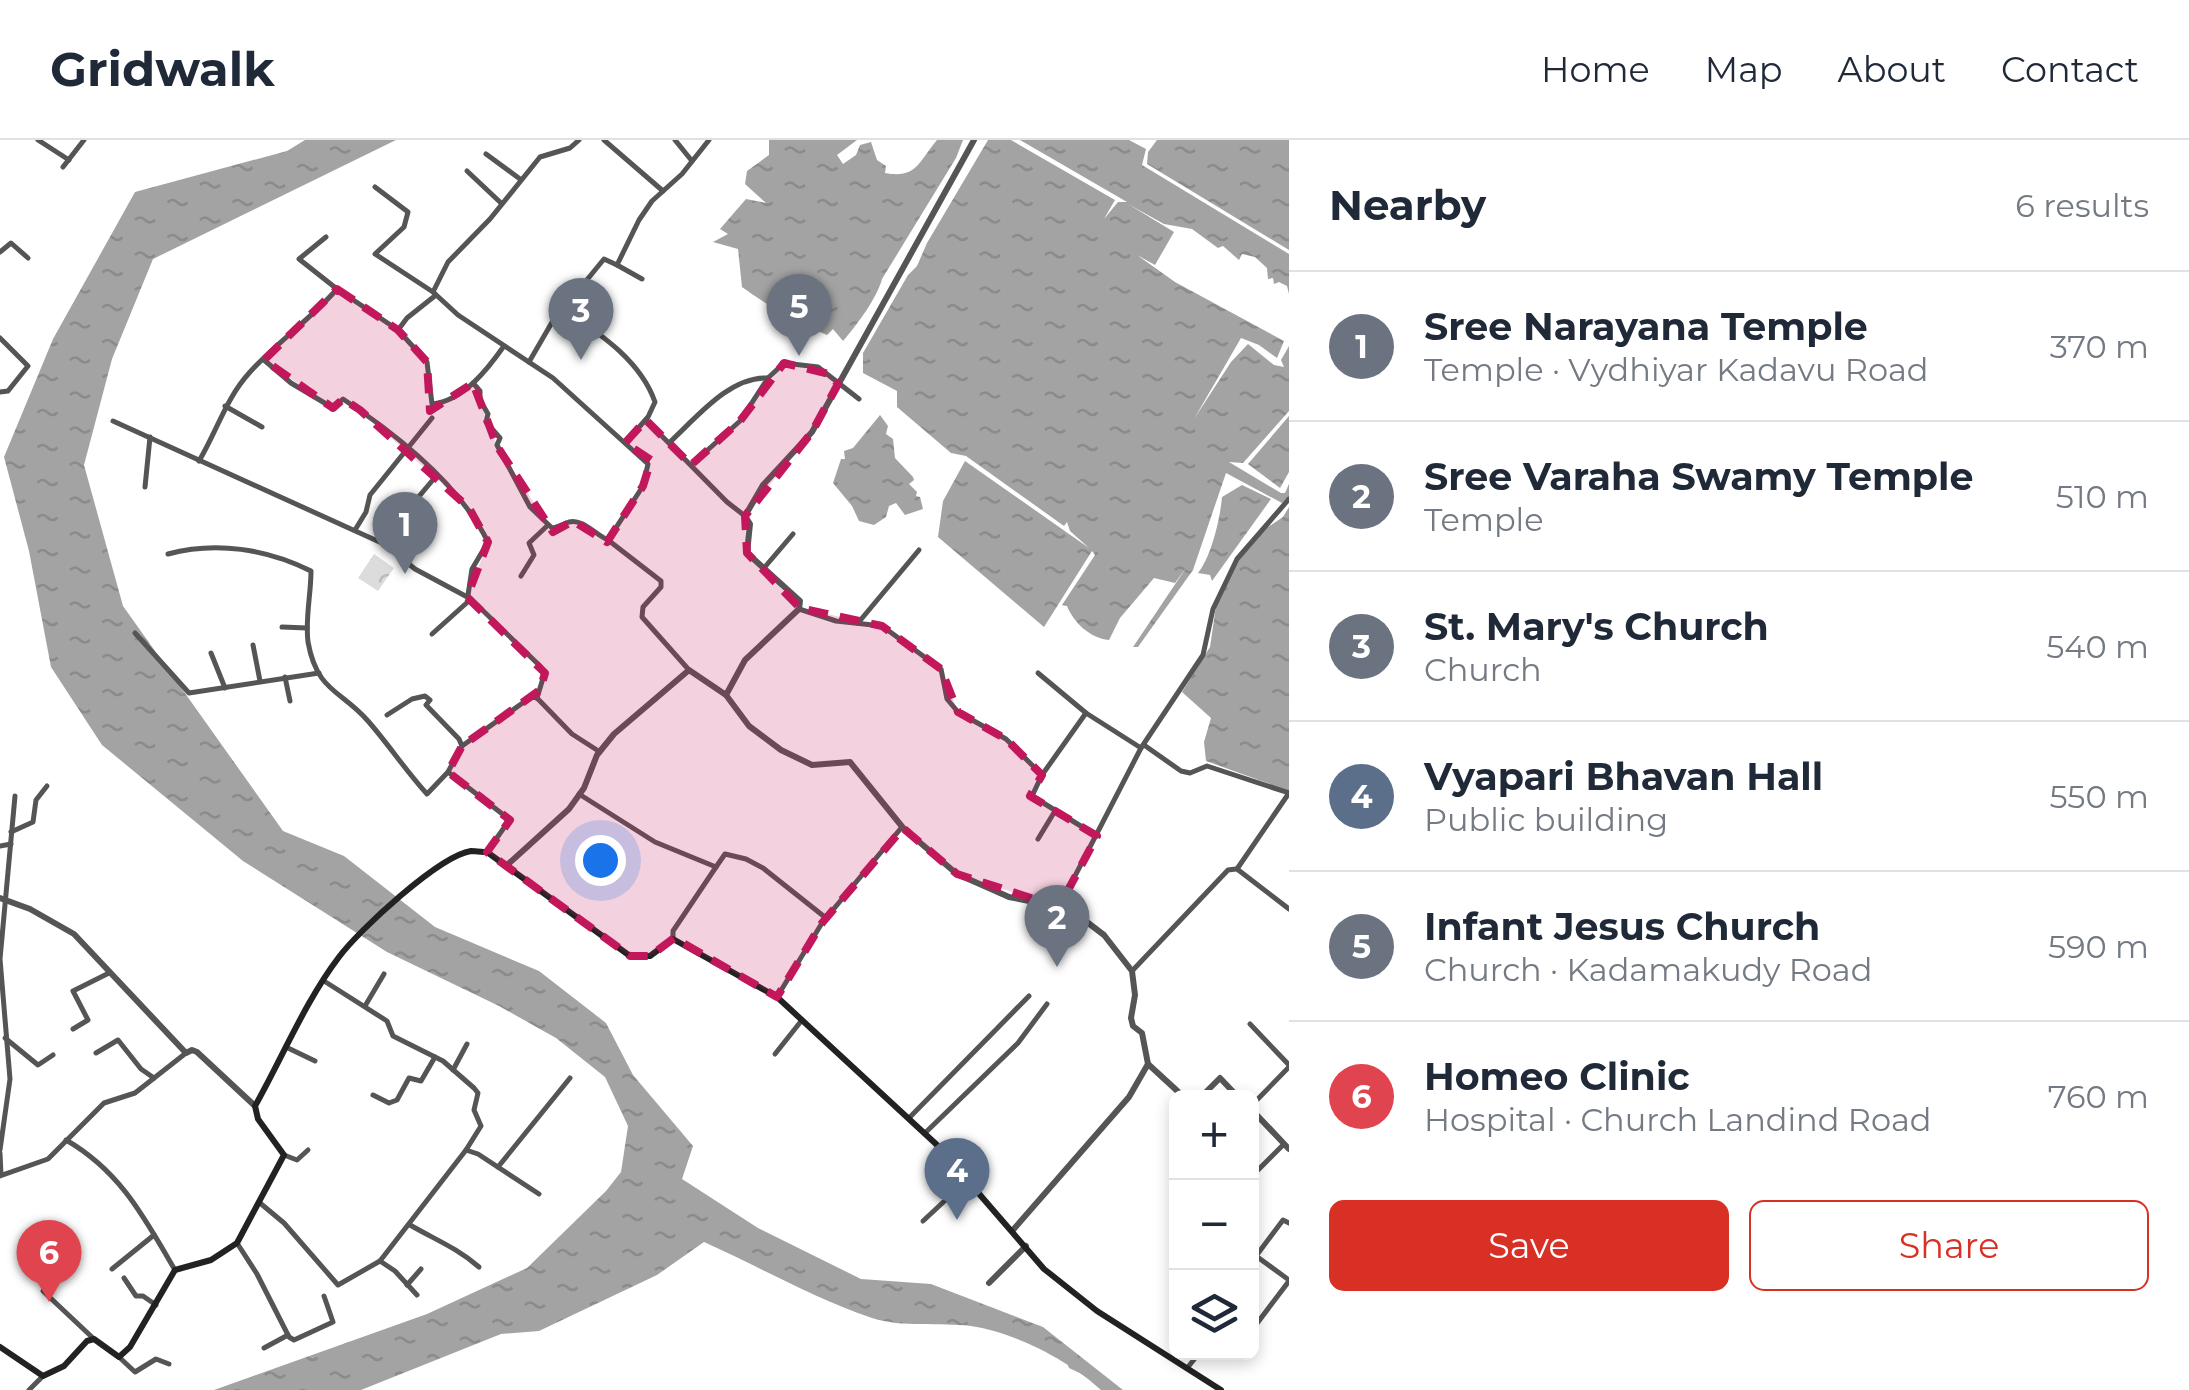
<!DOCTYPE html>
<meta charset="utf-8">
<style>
:root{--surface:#fff;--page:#f2f2f3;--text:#1f2937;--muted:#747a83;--line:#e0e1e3;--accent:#d93025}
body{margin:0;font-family:Montserrat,sans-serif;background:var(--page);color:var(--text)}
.controls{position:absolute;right:30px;bottom:30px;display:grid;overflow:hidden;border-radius:15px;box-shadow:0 5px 15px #0003}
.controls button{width:90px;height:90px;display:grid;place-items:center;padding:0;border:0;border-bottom:2px solid var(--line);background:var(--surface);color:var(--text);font:50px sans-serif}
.you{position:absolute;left:600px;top:720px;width:35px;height:35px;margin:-25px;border:8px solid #fff;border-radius:50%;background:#1a73e8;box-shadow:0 0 0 15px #1a73e833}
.badge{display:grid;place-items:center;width:65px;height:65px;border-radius:50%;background:var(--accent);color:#fff;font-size:32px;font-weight:700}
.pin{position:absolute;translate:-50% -82px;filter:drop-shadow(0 2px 5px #0008)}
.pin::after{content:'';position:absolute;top:52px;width:35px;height:30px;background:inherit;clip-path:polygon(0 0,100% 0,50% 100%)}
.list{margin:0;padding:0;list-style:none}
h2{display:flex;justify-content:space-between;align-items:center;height:130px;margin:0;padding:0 40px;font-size:42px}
h2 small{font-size:32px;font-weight:400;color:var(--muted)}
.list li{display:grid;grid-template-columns:65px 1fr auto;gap:30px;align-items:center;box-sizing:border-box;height:150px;padding:0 40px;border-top:2px solid var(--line)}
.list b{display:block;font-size:38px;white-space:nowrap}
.list p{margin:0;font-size:32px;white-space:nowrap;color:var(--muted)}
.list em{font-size:32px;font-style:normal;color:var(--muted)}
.actions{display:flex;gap:20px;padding:30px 40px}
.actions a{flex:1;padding:22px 0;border:2px solid var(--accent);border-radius:15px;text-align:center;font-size:35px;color:var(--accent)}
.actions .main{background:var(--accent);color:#fff}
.icon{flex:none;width:55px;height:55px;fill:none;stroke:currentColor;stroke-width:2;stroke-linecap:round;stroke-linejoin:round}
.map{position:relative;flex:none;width:1289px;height:1250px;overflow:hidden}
header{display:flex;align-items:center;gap:60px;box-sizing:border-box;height:140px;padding:0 50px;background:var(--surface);border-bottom:2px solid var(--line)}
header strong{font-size:48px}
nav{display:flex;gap:55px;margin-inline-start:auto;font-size:35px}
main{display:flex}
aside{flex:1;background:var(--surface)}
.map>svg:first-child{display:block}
.park{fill:url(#park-crowns)}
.water{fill:url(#water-ripples)}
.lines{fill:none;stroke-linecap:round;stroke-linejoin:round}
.stream{stroke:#a3a3a3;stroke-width:2.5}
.minor{stroke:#555;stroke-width:5}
.tertiary{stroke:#555;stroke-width:6}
.secondary{stroke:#222;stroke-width:6}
.marked{fill:#c2185b;fill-opacity:0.2;stroke:#c2185b;stroke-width:8;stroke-dasharray:20 12;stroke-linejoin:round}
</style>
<header>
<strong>Gridwalk</strong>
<nav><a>Home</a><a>Map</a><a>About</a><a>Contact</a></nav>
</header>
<main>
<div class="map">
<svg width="1289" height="1250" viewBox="0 0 1289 1250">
<defs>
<pattern id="park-crowns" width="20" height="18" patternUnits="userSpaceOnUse" patternTransform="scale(2.5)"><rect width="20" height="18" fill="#dcdcdc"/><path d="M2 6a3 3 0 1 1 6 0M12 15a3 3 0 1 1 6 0" fill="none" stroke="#bbb"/></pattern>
<pattern id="water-ripples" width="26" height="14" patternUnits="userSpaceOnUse" patternTransform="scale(2.5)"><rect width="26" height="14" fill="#a3a3a3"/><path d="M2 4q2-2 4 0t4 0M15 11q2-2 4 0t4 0" fill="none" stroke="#8b8b8b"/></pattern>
</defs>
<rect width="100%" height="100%" fill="#fff"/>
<path class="park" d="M 374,414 L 394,428 L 378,451 L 358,438 Z"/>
<g class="water">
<path d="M 305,0 L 396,0 L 153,119 L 112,219 L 84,325 L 123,466 L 283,691 L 344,716 L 435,787 L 539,831 L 606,883 L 633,935 L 693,1006 L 682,1039 L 758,1088 L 861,1139 L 931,1144 L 1043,1187 L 1123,1250 L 1101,1250 C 1070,1221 1014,1192 971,1186 C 939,1182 903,1188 872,1178 C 813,1158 760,1127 704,1102 L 657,1135 L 539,1191 L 501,1194 L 361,1250 L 214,1250 L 427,1174 L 527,1128 L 606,1051 L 621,1032 L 628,986 L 605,937 L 556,898 L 499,866 L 387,812 L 243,721 L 102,605 L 51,527 L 29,411 L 4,317 L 53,199 L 135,52 L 287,11 Z"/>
<path d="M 769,0 L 857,0 L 837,15 L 843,24 L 856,15 L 860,5 L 871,2 L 877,20 L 886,26 L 885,33 C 917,39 919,21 937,0 L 963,0 L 956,18 L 882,139 C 877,158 857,185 843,201 L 833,189 L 827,195 L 820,192 L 804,195 C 787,175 764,163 742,147 L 738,109 L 713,102 L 728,94 L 720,89 L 746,59 L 766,63 L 745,44 L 747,31 L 769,15 Z"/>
<path d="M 988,0 L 1011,0 L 1115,60 L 1104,79 L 1118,62 L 1127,62 L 1020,0 L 1129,0 L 1146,9 L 1142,25 L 1289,114 L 1289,154 L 1287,146 L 1279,142 L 1274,144 L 1273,138 L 1268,139 L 1267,128 L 1255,117 L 1242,114 L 1239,120 L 1223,106 L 1218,108 L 1192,89 L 1164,84 L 1128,64 L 1174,92 L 1155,125 L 1137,115 L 1175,142 L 1284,201 L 1277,218 L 1259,205 L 1241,198 L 1194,279 L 1231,222 L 1248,204 L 1274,225 L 1284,227 L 1281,220 L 1289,206 L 1289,271 L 1243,323 L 1229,322 L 1281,353 L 1285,353 L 1289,344 L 1289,356 L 1282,363 L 1226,333 L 1193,430 L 1138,507 L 1133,507 L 1188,425 L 1175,443 L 1154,438 L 1120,478 L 1109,500 C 1090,498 1074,483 1067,466 L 1062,465 L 1095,415 L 1092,411 L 1044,487 L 938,397 L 943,361 L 965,321 L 1089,408 L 1070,391 L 1067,382 L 1064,386 L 966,316 L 951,313 L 897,267 L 897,251 L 863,233 L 863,213 L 908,135 L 917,126 L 927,103 Z"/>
<path d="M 1157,0 L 1289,0 L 1289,110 L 1147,24 L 1148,12 Z"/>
<path d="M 880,275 L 888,286 L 886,294 L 893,299 L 895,318 L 913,337 L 914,340 L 909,344 L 917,352 L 916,356 L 920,357 L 923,369 L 905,375 L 896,363 L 889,366 L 886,377 L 874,385 L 859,381 L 852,366 L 833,343 L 841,319 L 845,319 L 844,311 L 853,308 Z"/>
<path d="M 1289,276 L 1289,332 L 1280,348 L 1248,324 Z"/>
<path d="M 1242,345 L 1271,359 L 1212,441 L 1210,435 L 1198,433 C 1211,417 1220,380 1222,357 Z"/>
<path d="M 1289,367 L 1289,651 L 1206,621 L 1204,602 L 1211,578 L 1182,552 L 1210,507 L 1216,466 L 1239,417 L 1265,389 L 1283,377 Z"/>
</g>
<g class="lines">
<path class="stream" d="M 1068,1222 L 1070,1227 L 1085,1234"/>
<g class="minor">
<path d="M 38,0 L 69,20"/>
<path d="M 579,0 L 570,8 L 540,17 L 490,79 L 448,122 L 433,152 L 458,175 L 553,238 L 648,324 L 643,346 L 608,400 L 661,441 L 661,447 L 643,467 L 642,477 L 689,530"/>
<path d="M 604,0 L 663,51"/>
<path d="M 675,0 L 692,21"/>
<path d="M 486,14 L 520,39"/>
<path d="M 63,27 L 84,0"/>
<path d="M 467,31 L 501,63"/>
<path d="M 375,47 L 408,72 L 404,87 L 375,114 L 433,152"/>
<path d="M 326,97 L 299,119 L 337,149"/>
<path d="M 0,112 L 11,103 L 28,118"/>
<path d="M 617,125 L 642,139"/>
<path d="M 562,168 C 597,192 640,219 655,262 L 648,277 L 625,303"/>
<path d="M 398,190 L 407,178 L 436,155"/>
<path d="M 0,198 L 28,226 L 8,251 L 0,252"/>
<path d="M 264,220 L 291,243 L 333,268 L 343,259 C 396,294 459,344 488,402 L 472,429 L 468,455"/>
<path d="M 529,222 L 569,153 L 586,141 L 604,119 L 617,125 L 639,80 L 652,61 L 682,34 L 709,0"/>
<path d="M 473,243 L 480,251 L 480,260 L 488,274 L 486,282 L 500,298 L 497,305 L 530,367 L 552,388 C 558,387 563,384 569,382 C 582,378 596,395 608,400"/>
<path d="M 225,266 L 262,287"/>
<path d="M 646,280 L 727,362 L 745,376"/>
<path d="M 113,281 L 384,404 L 415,429 L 471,459 L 540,526 L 544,535 L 537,558 L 572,594 L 600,612"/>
<path d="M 670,302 C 697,277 730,236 768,238 L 784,223 L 818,227 L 859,259"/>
<path d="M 199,321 C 217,291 226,258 250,232 C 277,202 311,179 337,149 L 398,190 L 427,222 L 432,264 C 463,261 487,230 504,206"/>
<path d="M 692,324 L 740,281 L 768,238"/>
<path d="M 145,347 L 150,297"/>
<path d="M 355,390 L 366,372 L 370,355 L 432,278"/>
<path d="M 390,406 L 405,373 L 437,335"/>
<path d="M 168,414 C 216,401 267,409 311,431 C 311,455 305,478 308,502 C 317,552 341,550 368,581 C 389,605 406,631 427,654 L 448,632 L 505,676 L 508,682 L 487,712"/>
<path d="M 764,428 L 793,394"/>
<path d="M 521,436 L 534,415 L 529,403 L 547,386"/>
<path d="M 799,469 L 836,481 L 882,486 L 941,529 L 947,559 L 958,572 L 1006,599 L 1042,635"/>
<path d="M 858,483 L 919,410"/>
<path d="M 282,487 L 307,488"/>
<path d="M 135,493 L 189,553 L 319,533"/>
<path d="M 432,494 L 471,459"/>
<path d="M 253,505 L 260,541"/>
<path d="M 211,513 L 225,548"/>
<path d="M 1038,533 L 1086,573 L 1141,608"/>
<path d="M 285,537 L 290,561"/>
<path d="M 1086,573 L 1042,635 L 1032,656 L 1097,696"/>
<path d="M 387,575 L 412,559 L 425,556 L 430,560 L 426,565 L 459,599 L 462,606 L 448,632"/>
<path d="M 1144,605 L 1181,631 L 1190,633 L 1207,626 L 1289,653"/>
<path d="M 462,606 L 531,557 L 537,558"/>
<path d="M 1289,653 L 1237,729 L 1289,769"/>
<path d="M 579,654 L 655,702 L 716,727 L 673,791 L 673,799"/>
<path d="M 11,692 L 33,682 L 36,660 L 47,646"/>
<path d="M 1038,699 L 1055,671"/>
<path d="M 0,706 L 11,704"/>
<path d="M 716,727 L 725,714 L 746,719 L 763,728 L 826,778"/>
<path d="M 1059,767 L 1141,608 L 1203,515 L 1213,469 L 1237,419 L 1289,359"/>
<path d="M 1132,831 L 1228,730 L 1236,729"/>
<path d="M 324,841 L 387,881 L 393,896 L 443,921 L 474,948 L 478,953 L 474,970 L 481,986 L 466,1010 L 478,1014 L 539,1054"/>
<path d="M 777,857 L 822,783 L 902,687"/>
<path d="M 365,866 L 384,834"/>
<path d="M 1250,884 L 1289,925"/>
<path d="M 73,889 L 88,880 L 73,851 L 109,833"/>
<path d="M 5,898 L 38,925 L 53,915"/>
<path d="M 288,908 L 315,921"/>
<path d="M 96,913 L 118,900 L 141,929 L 154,938"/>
<path d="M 775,914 L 802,880"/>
<path d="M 453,930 L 467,904"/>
<path d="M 373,955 L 389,963 L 397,960 L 409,938 L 421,941 L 435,917"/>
<path d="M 1252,965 L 1289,927"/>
<path d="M 909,978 L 1029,856"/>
<path d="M 925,993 L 1018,903 L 1047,864"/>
<path d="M 66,1000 C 120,1031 144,1077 175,1130"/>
<path d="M 0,1010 L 10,939 L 0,819 L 15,656"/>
<path d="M 0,1013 L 1,1035"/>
<path d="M 284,1015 L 297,1020 L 308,1010"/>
<path d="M 1252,1025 L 1258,1030 L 1284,1004"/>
<path d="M 498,1027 L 570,938"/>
<path d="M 0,1036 L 48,1019 L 104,963 L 135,953 L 186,913"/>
<path d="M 260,1063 L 284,1083 L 338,1145 L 380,1121 L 466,1010"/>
<path d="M 923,1081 L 966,1041"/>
<path d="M 1289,1083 L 1283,1080 L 1256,1116 L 1289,1140"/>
<path d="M 410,1085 C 436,1100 457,1108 479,1127"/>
<path d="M 237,1103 L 257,1134 L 289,1197 L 294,1200 L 333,1182 L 324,1156"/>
<path d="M 380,1121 L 395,1131 L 417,1155"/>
<path d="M 112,1129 L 154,1095"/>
<path d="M 124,1138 L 136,1156 L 143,1156 L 156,1165"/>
<path d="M 407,1145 L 421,1129"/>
<path d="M 43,1151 L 94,1199"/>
<path d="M 1252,1190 L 1289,1141"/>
<path d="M 264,1208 L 288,1195"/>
<path d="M 119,1217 L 135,1232 L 156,1219 L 169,1224"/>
<path d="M 1188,1227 L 1200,1212"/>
<path d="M 29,1250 L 43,1236"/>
</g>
<g class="tertiary">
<path d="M 726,555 L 745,520 L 799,469 L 800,461 L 747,413 L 750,384 L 745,376 L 763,345 L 812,292 L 974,0"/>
<path d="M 506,726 L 569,669 L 584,648 L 597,615 L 614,594 L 689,530 L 726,555 L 749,586 L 781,610 L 812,625 L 850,622 L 904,689 L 957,734 L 1009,757 L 1059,767 L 1079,776 L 1104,795 L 1132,831 L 1135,855 L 1131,878 L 1133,886 L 1142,893 L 1148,924 L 1185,958"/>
<path d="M 0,758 L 30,769 L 74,794 L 186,913 L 192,910 L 197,912 L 255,966"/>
<path d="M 1200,958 L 1220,938 L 1239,958"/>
<path d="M 1252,970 L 1289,1009"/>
<path d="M 1013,1090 L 1129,957 L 1148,924"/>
<path d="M 989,1143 L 1026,1106"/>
</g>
<path class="secondary" d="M 0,1207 L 43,1236 L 64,1226 L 87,1201 L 94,1199 L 119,1217 L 130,1207 L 175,1130 L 211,1120 L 237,1103 L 284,1015 L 258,979 L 255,966 C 282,918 306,860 339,817 C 359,790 439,716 471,711 C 473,711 484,712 487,712 L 630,816 L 650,816 L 673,799 L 777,857 L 936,1004 L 1044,1129 L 1097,1171 L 1221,1250"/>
</g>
<path class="marked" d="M 337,149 L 398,190 L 427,222 L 430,271 L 473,243 L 497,306 L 553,392 L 573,381 L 607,402 L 643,346 L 651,320 L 625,303 L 646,280 L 691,325 L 740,281 L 784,223 L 829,234 L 838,244 L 812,292 L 745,376 L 747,413 L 800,468 L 882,486 L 941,529 L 958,572 L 1006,599 L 1042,635 L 1030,656 L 1097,696 L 1059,767 L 957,734 L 903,688 L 822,783 L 777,857 L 674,798 L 650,816 L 630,816 L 487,712 L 510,680 L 448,632 L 462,606 L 540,550 L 545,533 L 467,457 L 488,402 L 469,368 L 360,270 L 343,259 L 333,268 L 264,220 Z"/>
</svg>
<div class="controls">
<button>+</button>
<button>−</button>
<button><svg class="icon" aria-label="layers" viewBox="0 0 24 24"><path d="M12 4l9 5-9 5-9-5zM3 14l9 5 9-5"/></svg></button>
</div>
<div class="you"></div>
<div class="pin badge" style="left:405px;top:434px;background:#6b7280">1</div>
<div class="pin badge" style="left:1057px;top:827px;background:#6b7280">2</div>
<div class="pin badge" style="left:581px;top:220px;background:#6b7280">3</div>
<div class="pin badge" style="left:957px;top:1080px;background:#5c6f8a">4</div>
<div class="pin badge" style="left:799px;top:216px;background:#6b7280">5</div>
<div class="pin badge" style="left:49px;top:1162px;background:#e0444e">6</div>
</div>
<aside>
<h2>Nearby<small>6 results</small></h2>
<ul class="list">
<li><span class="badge" style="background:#6b7280">1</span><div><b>Sree Narayana Temple</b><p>Temple · Vydhiyar Kadavu Road</p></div><em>370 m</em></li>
<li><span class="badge" style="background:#6b7280">2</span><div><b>Sree Varaha Swamy Temple</b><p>Temple</p></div><em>510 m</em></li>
<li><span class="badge" style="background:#6b7280">3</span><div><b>St. Mary's Church</b><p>Church</p></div><em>540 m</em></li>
<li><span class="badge" style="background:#5c6f8a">4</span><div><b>Vyapari Bhavan Hall</b><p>Public building</p></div><em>550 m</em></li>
<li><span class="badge" style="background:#6b7280">5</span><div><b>Infant Jesus Church</b><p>Church · Kadamakudy Road</p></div><em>590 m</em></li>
<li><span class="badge" style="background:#e0444e">6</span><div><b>Homeo Clinic</b><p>Hospital · Church Landind Road</p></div><em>760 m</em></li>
</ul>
<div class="actions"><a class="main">Save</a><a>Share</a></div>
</aside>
</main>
